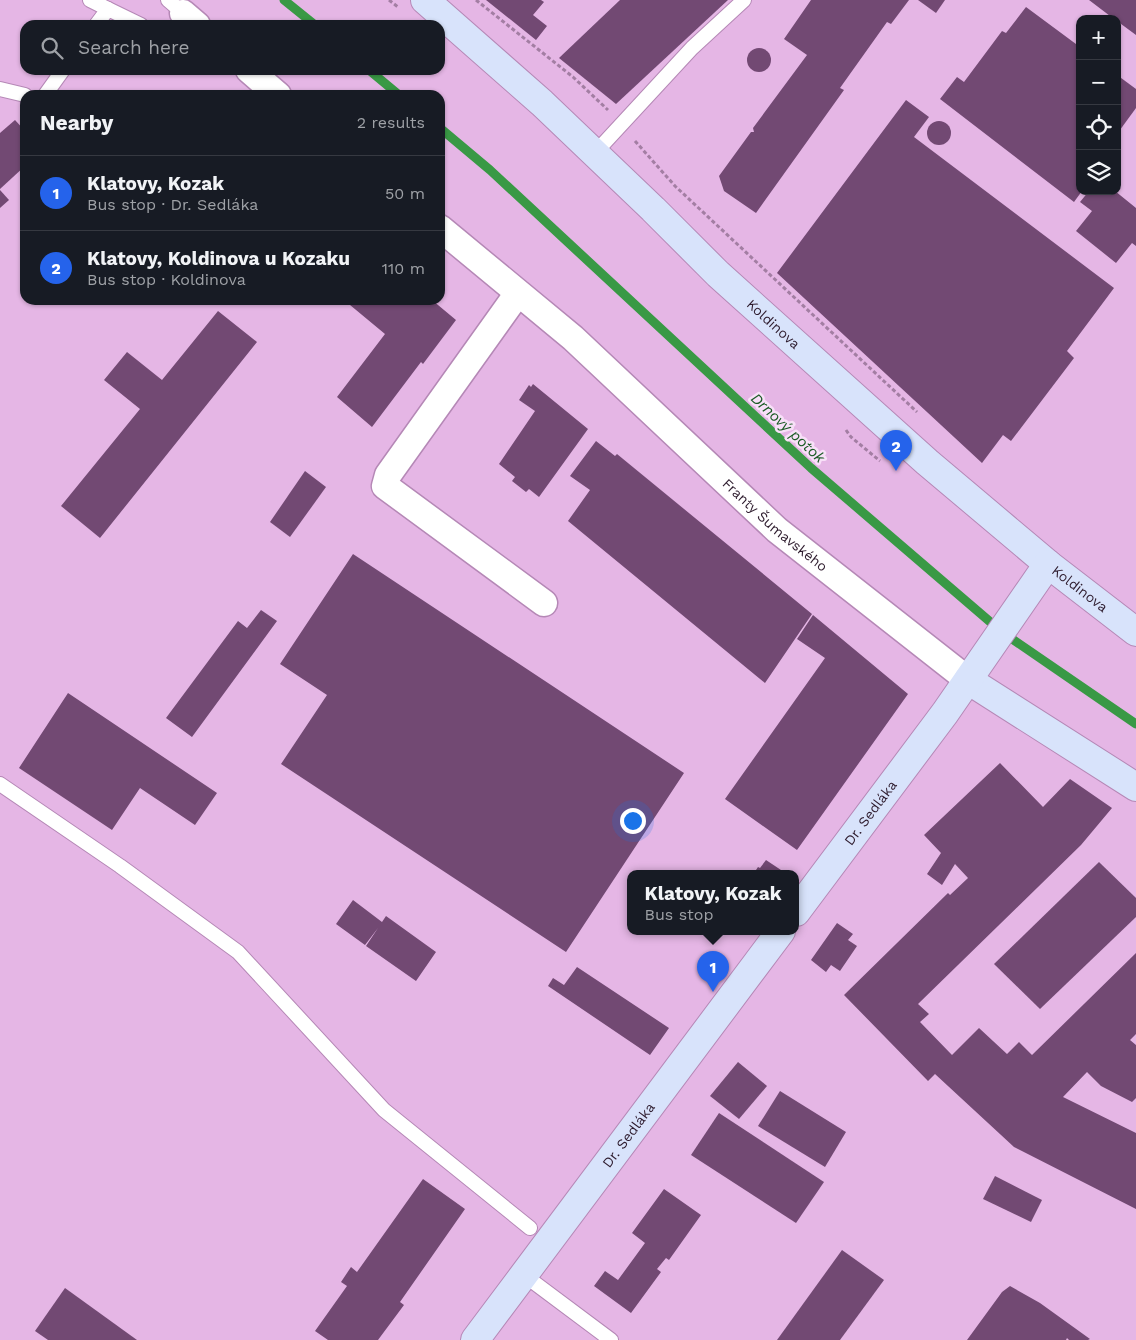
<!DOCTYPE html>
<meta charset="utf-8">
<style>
:root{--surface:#171b24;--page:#242831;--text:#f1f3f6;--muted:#9ea1a6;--line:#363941;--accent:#2563eb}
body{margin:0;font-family:"Work Sans",sans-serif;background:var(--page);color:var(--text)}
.controls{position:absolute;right:15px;top:15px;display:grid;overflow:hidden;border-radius:10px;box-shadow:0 1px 4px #0004}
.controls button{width:45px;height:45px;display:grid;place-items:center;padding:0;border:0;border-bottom:1px solid var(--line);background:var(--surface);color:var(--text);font:25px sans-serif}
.you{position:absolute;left:632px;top:820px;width:18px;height:18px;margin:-12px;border:4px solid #fff;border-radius:50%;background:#1a73e8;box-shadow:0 0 0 8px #1a73e833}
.badge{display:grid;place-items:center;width:32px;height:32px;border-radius:50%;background:var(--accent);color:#fff;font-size:16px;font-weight:700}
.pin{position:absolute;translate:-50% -41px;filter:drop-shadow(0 1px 2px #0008)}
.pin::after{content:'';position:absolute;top:26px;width:18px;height:15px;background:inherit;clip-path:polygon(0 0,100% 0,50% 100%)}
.popup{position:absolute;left:627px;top:870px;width:172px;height:65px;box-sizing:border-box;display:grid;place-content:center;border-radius:10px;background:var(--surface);filter:drop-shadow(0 1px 4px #0005);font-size:16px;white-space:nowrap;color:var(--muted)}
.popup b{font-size:19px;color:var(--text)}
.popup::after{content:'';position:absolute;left:50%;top:100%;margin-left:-10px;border:10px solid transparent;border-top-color:var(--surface)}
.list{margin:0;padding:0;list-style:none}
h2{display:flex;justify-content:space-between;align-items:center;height:65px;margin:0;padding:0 20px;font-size:21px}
h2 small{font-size:16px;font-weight:400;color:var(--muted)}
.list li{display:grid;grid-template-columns:32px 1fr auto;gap:15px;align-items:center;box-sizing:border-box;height:75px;padding:0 20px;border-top:1px solid var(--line)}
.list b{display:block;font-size:19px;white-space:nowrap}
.list p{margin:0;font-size:16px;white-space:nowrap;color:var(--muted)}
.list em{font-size:16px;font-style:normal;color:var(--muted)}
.icon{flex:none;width:28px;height:28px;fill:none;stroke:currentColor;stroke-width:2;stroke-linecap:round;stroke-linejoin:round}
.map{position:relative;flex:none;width:1136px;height:1340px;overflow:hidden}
.search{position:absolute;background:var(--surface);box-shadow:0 1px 4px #0004;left:20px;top:20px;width:425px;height:55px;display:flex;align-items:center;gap:12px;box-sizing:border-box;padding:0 18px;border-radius:15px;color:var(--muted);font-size:19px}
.panel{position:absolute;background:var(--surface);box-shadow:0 1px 4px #0004;left:20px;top:90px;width:425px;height:215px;border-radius:15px}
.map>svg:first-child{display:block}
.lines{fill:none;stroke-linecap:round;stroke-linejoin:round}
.stream{stroke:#399945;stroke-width:9}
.building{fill:#724973}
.lane-casing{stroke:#b588b6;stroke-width:16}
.street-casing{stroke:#b588b6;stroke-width:29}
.secondary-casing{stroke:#b588b6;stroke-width:30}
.path{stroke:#a37ea3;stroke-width:3;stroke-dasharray:4 2.5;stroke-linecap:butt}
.lane{stroke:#fff;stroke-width:14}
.street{stroke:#fff;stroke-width:26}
.secondary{stroke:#d8e3fb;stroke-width:28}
.labels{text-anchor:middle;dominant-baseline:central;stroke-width:5;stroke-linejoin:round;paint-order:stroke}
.street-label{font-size:14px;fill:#2d1b2d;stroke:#f8e0f8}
.water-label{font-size:15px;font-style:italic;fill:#1a5b24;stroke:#f8e0f8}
</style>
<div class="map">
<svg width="1136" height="1340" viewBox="0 0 1136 1340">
<rect width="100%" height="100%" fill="#e5b6e5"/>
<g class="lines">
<g class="stream">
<path d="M 284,0 L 315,25"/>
<path d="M 369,70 L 399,95"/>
<path d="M 440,128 L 490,170 L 811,468 L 1002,632 L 1136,724"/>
</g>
</g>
<g class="building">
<path d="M 486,0 L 541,0 L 544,2 L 533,15 L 547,26 L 536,40 Z"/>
<path d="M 620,0 L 728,0 L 616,104 L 559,58 Z"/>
<path d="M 811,0 L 909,0 L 891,24 L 887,22 L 840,88 L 844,90 L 756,213 L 724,191 L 719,176 L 751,132 L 754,132 L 753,128 L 807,55 L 784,39 Z"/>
<path d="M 918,0 L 945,0 L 936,13 Z"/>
<path d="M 1089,0 L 1136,0 L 1136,35 L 1117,21 L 1117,19 L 1114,19 Z"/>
<path d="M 1026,7 L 1080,47 L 1080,191 L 1082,191 L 1074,202 L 940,99 L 957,77 L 964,82 L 1002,31 L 1006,33 Z"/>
<circle cx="759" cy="60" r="12"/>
<path d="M 1117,75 L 1136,89 L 1136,108 L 1117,134 Z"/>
<path d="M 906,100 L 929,117 L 914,137 L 1114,288 L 1067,351 L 1074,358 L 1011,441 L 1003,435 L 982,463 L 777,273 Z"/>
<path d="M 15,120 L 25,131 L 25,166 L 0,189 L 0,133 Z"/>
<circle cx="939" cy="133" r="12"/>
<path d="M 0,190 L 9,200 L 0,208 Z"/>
<path d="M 1089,191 L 1115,191 L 1136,208 L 1136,246 L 1132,243 L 1116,263 L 1076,231 L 1092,211 L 1080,202 Z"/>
<path d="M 344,300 L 432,300 L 456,320 L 423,364 L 421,362 L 372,427 L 337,397 L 385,334 Z"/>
<path d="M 218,311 L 257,342 L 100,538 L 61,506 L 140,409 L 104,380 L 127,352 L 162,380 Z"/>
<path d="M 533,384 L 588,429 L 539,497 L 529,489 L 526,492 L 512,481 L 515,477 L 499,464 L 535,411 L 519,400 L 529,385 L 531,387 Z"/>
<path d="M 596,441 L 615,456 L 617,454 L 812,614 L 765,683 L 568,521 L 590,490 L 570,476 Z"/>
<path d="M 305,471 L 326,487 L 290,537 L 270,522 Z"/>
<path d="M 353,554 L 684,773 L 566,952 L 281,764 L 327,695 L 280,664 Z"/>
<path d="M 261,610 L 277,621 L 192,737 L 166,718 L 238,621 L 247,628 Z"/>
<path d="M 813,615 L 908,694 L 797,850 L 725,799 L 825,658 L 797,639 Z"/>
<path d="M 68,693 L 217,793 L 195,825 L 140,788 L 112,830 L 19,768 Z"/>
<path d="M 1000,763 L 1043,807 L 1070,779 L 1112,808 L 1081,845 L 918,1004 L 929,1014 L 920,1022 L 952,1055 L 979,1028 L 1007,1054 L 1019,1042 L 1032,1055 L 1136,953 L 1136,1034 L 1130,1040 L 1136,1045 L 1136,1098 L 1132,1102 L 1101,1086 L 1087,1072 L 1063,1097 L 1136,1133 L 1136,1209 L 1014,1147 L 935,1074 L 928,1081 L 844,995 L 948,893 L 950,895 L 968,878 L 955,864 L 942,885 L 927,874 L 941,853 L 924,835 Z"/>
<path d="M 766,860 L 781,870 L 779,873 L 754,873 L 758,867 L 760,868 Z"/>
<path d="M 1099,862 L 1136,898 L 1136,917 L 1040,1009 L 994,964 Z"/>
<path d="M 353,900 L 382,922 L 386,916 L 436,952 L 416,981 L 366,946 L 378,928 L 365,945 L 336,924 Z"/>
<path d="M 837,923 L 853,934 L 848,940 L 857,946 L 840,971 L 831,965 L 826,972 L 811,960 Z"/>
<path d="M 577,967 L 669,1028 L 650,1055 L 548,986 L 553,978 L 564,985 Z"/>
<path d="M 738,1062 L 767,1086 L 739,1119 L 710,1096 Z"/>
<path d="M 780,1091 L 846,1132 L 825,1167 L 758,1126 Z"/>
<path d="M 719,1113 L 824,1182 L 796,1223 L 691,1155 Z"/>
<path d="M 995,1176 L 1042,1200 L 1031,1222 L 983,1199 Z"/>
<path d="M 423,1179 L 465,1209 L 400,1302 L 404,1305 L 378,1340 L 328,1340 L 315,1331 L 347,1286 L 341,1282 L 351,1267 L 357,1272 Z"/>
<path d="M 664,1189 L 701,1215 L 669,1260 L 666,1258 L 657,1269 L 661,1272 L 631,1313 L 594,1286 L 605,1271 L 618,1280 L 645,1243 L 632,1233 Z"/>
<path d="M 842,1250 L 884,1280 L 840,1340 L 777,1340 Z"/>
<path d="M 1010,1286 L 1040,1303 L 1090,1339 L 1088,1340 L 1069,1340 L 1067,1338 L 1066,1340 L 967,1340 L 1002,1292 Z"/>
<path d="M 65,1288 L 137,1340 L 48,1340 L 35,1331 Z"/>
</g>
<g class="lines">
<g class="lane-casing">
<g id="lane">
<path d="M 90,0 L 108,9"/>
<path d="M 168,0 L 183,13"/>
<path d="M 96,25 L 108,9 L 141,25"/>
<path d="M 0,89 L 25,95"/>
<path d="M 45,95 L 63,70"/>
<path d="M 594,154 L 692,48 L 744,0"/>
<path d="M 0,784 L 120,866 L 238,952 L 384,1110 L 530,1228"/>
<path d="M 524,1275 L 611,1340"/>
</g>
</g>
<g class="street-casing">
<g id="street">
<path d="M 183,13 L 197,25"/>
<path d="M 249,70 L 278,95"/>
<path id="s1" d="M 440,228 L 573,338 L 777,530 L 968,680"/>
<path d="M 518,293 L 388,475 L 385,486 L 544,603"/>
</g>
</g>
<g class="secondary-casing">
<g id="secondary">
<path id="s2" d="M 425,0 L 542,103 L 653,209 L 718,274 L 927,462 L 1048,564 L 1136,632"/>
<path d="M 968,680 L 1136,787"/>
<path id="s3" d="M 796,912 L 945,713 L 1048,564"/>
<path id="s4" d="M 475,1340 L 781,931"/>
</g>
</g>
<g class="path">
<path d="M 389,0 L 398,7"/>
<path d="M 476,0 L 573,77 L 608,110"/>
<path d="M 635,141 L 675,186 L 917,412"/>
<path d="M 846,430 L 851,437 L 880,461"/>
</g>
<use href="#lane" class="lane"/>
<use href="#street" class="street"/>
<use href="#secondary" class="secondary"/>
</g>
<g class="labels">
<g class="street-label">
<text stroke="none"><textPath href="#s2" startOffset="476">Koldinova</textPath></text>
<text stroke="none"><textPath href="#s1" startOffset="448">Franty Šumavského</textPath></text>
<text stroke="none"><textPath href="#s2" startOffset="881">Koldinova</textPath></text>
<text stroke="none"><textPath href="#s3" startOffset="124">Dr. Sedláka</textPath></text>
<text stroke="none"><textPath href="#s4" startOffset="256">Dr. Sedláka</textPath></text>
</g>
<g class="water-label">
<text transform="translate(788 428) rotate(43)">Drnový potok</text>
</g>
</g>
</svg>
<div class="controls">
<button>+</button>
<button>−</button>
<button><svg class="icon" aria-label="locate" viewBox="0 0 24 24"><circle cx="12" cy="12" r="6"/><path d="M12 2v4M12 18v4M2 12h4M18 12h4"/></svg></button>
<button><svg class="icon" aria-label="layers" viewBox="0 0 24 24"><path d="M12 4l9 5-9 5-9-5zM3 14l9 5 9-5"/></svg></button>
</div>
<div class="you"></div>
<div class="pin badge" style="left:713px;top:992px">1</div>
<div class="popup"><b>Klatovy, Kozak</b>Bus stop</div>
<div class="pin badge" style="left:896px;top:471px">2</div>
<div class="search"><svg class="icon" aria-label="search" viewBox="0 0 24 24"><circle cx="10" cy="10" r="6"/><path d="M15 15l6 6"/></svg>Search here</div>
<section class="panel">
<h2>Nearby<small>2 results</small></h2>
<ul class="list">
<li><span class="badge">1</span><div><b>Klatovy, Kozak</b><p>Bus stop · Dr. Sedláka</p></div><em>50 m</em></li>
<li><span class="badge">2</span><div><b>Klatovy, Koldinova u Kozaku</b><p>Bus stop · Koldinova</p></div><em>110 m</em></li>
</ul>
</section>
</div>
